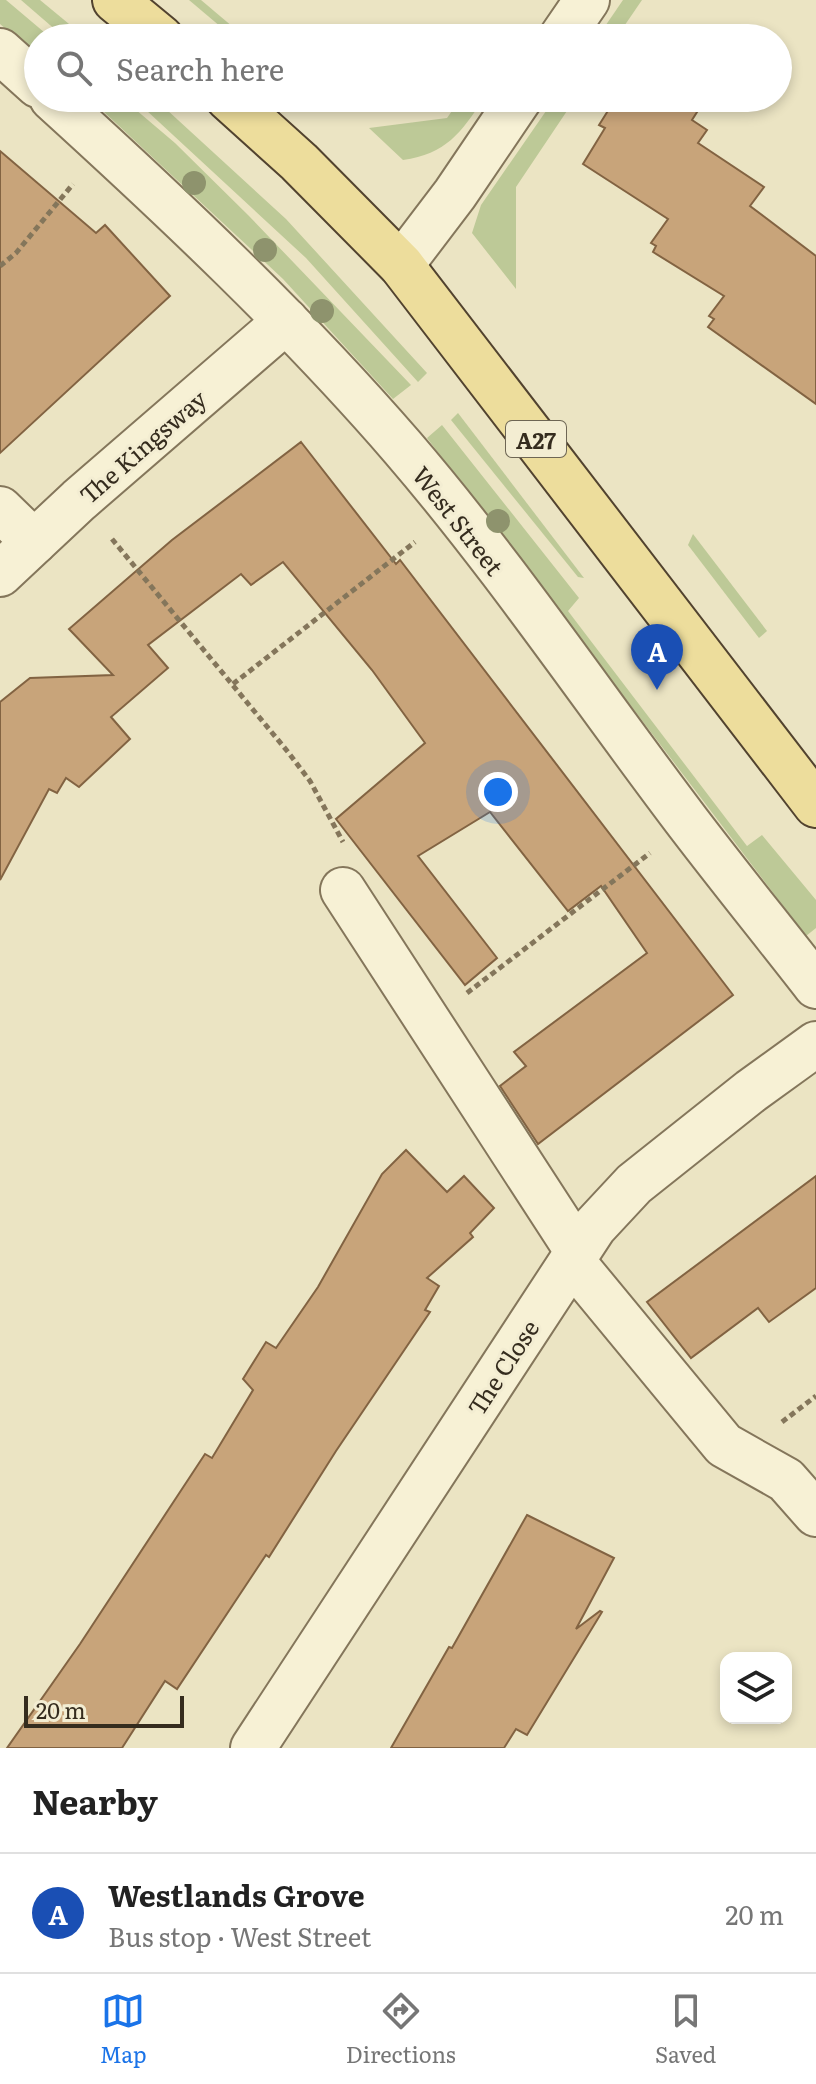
<!DOCTYPE html>
<meta charset="utf-8">
<style>
:root{--surface:#fff;--page:#f2f2f2;--text:#222;--muted:#767676;--line:#e0e0e0;--accent:#1a73e8}
body{margin:0;font-family:Literata,serif;background:var(--page);color:var(--text)}
.controls{position:absolute;right:24px;bottom:24px;display:grid;overflow:hidden;border-radius:16px;box-shadow:0 4px 12px #0003}
.controls button{width:72px;height:72px;display:grid;place-items:center;padding:0;border:0;border-bottom:2px solid var(--line);background:var(--surface);color:var(--text);font:40px sans-serif}
.scale{position:absolute;left:24px;bottom:20px;width:160px;box-sizing:border-box;padding-left:8px;border:4px solid #352c1e;border-top:0;font-size:22px;line-height:28px;white-space:nowrap;color:#352c1e;-webkit-text-stroke:6px #f3edd2;paint-order:stroke}
.you{position:absolute;left:498px;top:792px;width:28px;height:28px;margin:-20px;border:6px solid #fff;border-radius:50%;background:#1a73e8;box-shadow:0 0 0 12px #1a73e833}
.badge{display:grid;place-items:center;width:52px;height:52px;border-radius:50%;background:var(--accent);color:#fff;font-size:26px;font-weight:700}
.pin{position:absolute;translate:-50% -66px;filter:drop-shadow(0 2px 4px #0008)}
.pin::after{content:'';position:absolute;top:42px;width:28px;height:24px;background:inherit;clip-path:polygon(0 0,100% 0,50% 100%)}
.list{margin:0;padding:0;list-style:none}
h2{display:flex;justify-content:space-between;align-items:center;height:104px;margin:0;padding:0 32px;font-size:34px}
h2 small{font-size:26px;font-weight:400;color:var(--muted)}
.list li{display:grid;grid-template-columns:52px 1fr auto;gap:24px;align-items:center;box-sizing:border-box;height:120px;padding:0 32px;border-top:2px solid var(--line)}
.list b{display:block;font-size:30px;white-space:nowrap}
.list p{margin:0;font-size:26px;white-space:nowrap;color:var(--muted)}
.list em{font-size:26px;font-style:normal;color:var(--muted)}
.icon{flex:none;width:44px;height:44px;fill:none;stroke:currentColor;stroke-width:2;stroke-linecap:round;stroke-linejoin:round}
.map{position:relative;flex:none;width:816px;height:1748px;overflow:hidden}
.search{position:absolute;background:var(--surface);box-shadow:0 4px 12px #0003;left:24px;right:24px;top:24px;height:88px;display:flex;align-items:center;gap:20px;box-sizing:border-box;padding:0 28px;border-radius:44px;color:var(--muted);font-size:30px}
.sheet{height:224px;background:var(--surface)}
nav{display:flex;justify-content:space-around;align-items:center;box-sizing:border-box;height:112px;border-top:2px solid var(--line);background:var(--surface);font-size:22px;color:var(--muted)}
nav a{display:grid;justify-items:center;gap:4px}
nav .on{color:var(--accent)}
.map>svg:first-child{display:block}
.green{fill:#bdc997}
.building{fill:#c8a47a;stroke:#826342;stroke-width:2}
.lines{fill:none;stroke-linecap:round;stroke-linejoin:round}
.minor-casing{stroke:#84765b;stroke-width:48}
.major-casing{stroke:#52432f;stroke-width:48}
.path{stroke:#84765b;stroke-width:5;stroke-dasharray:6 4;stroke-linecap:butt}
.minor{stroke:#f7f1d5;stroke-width:44}
.major{stroke:#eddd9c;stroke-width:44}
.tree{fill:#8e936d}
.labels{text-anchor:middle;dominant-baseline:central;stroke-width:6;stroke-linejoin:round;paint-order:stroke}
.shield{fill:#f3edd2;stroke:#6e6654;stroke-width:2}
.shield-label{font-size:22px;font-weight:bold;fill:#352c1e}
.street-label{font-size:24px;fill:#352c1e;stroke:#f3edd2}
</style>
<div class="map">
<svg width="816" height="1748" viewBox="0 0 816 1748">
<rect width="100%" height="100%" fill="#ebe4c3"/>
<g class="green">
<path d="M 0,0 L 6,0 L 51,38 L 38,38 L 38,56 L 0,24 Z"/>
<path d="M 21,0 L 40,0 L 86,38 L 65,38 Z"/>
<path d="M 189,0 L 201,0 L 246,38 L 234,38 Z"/>
<path d="M 623,0 L 642,0 L 616,38 L 597,38 Z"/>
<path d="M 89,98 L 122,98 L 175,143 L 248,215 L 411,385 L 393,399 L 283,279 Z"/>
<path d="M 133,98 L 154,98 L 286,219 L 427,373 L 418,382 L 306,258 Z"/>
<path d="M 461,98 L 484,98 C 461,133 446,154 403,160 L 369,128 L 447,118 Z"/>
<path d="M 555,98 L 575,99 L 516,187 L 516,289 L 472,233 L 481,205 Z"/>
<path d="M 458,413 L 584,578 L 578,577 L 451,420 Z"/>
<path d="M 442,425 L 579,598 L 568,611 L 747,846 L 762,835 L 816,900 L 816,928 L 806,936 L 427,438 Z"/>
<path d="M 693,534 L 767,631 L 759,638 L 688,545 Z"/>
</g>
<g class="building">
<path d="M 616,98 L 706,98 L 692,120 L 707,130 L 698,143 L 764,187 L 750,206 L 816,256 L 816,404 L 708,327 L 714,319 L 709,316 L 724,296 L 653,252 L 656,246 L 651,243 L 668,219 L 583,164 L 605,128 L 599,125 Z"/>
<path d="M 0,151 L 96,233 L 105,225 L 170,296 L 0,453 Z"/>
<path d="M 301,442 L 396,564 L 400,560 L 733,995 L 538,1144 L 500,1086 L 526,1066 L 514,1052 L 647,953 L 601,886 L 568,911 L 490,812 L 418,856 L 497,958 L 465,985 L 336,819 L 425,743 L 372,670 L 283,562 L 251,585 L 241,574 L 148,645 L 168,668 L 111,717 L 130,739 L 79,787 L 66,778 L 57,793 L 49,789 L 0,880 L 0,702 L 30,678 L 113,675 L 69,629 L 172,540 Z"/>
<path d="M 406,1150 L 447,1192 L 464,1176 L 494,1208 L 470,1233 L 473,1237 L 427,1278 L 439,1286 L 425,1310 L 430,1312 L 336,1451 L 269,1557 L 266,1555 L 177,1689 L 165,1681 L 122,1748 L 7,1748 L 80,1644 L 205,1454 L 212,1458 L 253,1390 L 243,1379 L 266,1342 L 276,1348 L 318,1287 L 382,1174 Z"/>
<path d="M 816,1176 L 816,1288 L 769,1322 L 758,1308 L 691,1358 L 647,1302 Z"/>
<path d="M 527,1515 L 614,1558 L 576,1629 L 600,1611 L 602,1612 L 527,1735 L 516,1729 L 504,1748 L 391,1748 L 449,1647 L 452,1648 Z"/>
</g>
<g class="lines">
<g class="minor-casing">
<g id="minor">
<path d="M 561,38 L 587,0"/>
<path d="M 0,51 L 38,85"/>
<path d="M 52,98 C 174,209 295,323 403,448 C 506,568 594,699 689,824 C 731,879 774,932 816,986"/>
<path d="M 401,265 L 455,194 L 520,98"/>
<path d="M 0,509 L 34,542"/>
<path d="M 0,574 L 79,500 L 286,321"/>
<path d="M 343,890 L 578,1252"/>
<path d="M 572,1261 L 724,1445 L 786,1480 L 816,1514"/>
<path d="M 253,1748 L 594,1227 L 634,1184 L 751,1091 L 816,1044"/>
</g>
</g>
<g class="major-casing">
<g id="major">
<path d="M 115,0 L 161,38"/>
<path d="M 228,98 L 299,162 L 401,265 L 816,805"/>
</g>
</g>
<g class="path">
<path d="M 0,266 L 16,253 L 73,184"/>
<path d="M 112,539 L 288,752 L 310,781 L 343,842"/>
<path d="M 233,684 L 415,542"/>
<path d="M 467,993 L 650,853"/>
<path d="M 782,1422 L 816,1396"/>
</g>
<use href="#minor" class="minor"/>
<use href="#major" class="major"/>
</g>
<g class="tree">
<circle cx="194" cy="183" r="12"/>
<circle cx="265" cy="250" r="12"/>
<circle cx="322" cy="311" r="12"/>
<circle cx="498" cy="521" r="12"/>
</g>
<g class="labels">
<rect class="shield" x="506" y="421" width="60" height="36" rx="6"/>
<g class="shield-label">
<text x="536" y="439">A27</text>
</g>
<g class="street-label">
<text transform="translate(142 446) rotate(-41)">The Kingsway</text>
<text transform="translate(459 520) rotate(52)">West Street</text>
<text transform="translate(502 1367) rotate(-57)">The Close</text>
</g>
</g>
</svg>
<div class="controls">
<button><svg class="icon" aria-label="layers" viewBox="0 0 24 24"><path d="M12 4l9 5-9 5-9-5zM3 14l9 5 9-5"/></svg></button>
</div>
<div class="scale">20 m</div>
<div class="you"></div>
<div class="pin badge" style="left:657px;top:690px;background:#1a4fb4">A</div>
<div class="search"><svg class="icon" aria-label="search" viewBox="0 0 24 24"><circle cx="10" cy="10" r="6"/><path d="M15 15l6 6"/></svg>Search here</div>
</div>
<section class="sheet">
<h2>Nearby<small></small></h2>
<ul class="list">
<li><span class="badge" style="background:#1a4fb4">A</span><div><b>Westlands Grove</b><p>Bus stop · West Street</p></div><em>20 m</em></li>
</ul>
</section>
<nav>
<a class="on"><svg class="icon" aria-label="map" viewBox="0 0 24 24"><path d="M3 6l6-2 6 2 6-2v14l-6 2-6-2-6 2zM9 4v14M15 6v14"/></svg>Map</a>
<a><svg class="icon" aria-label="directions" viewBox="0 0 24 24"><path d="M12 3l9 9-9 9-9-9zM9 14v-3h6M13 9l2 2-2 2"/></svg>Directions</a>
<a><svg class="icon" aria-label="saved" viewBox="0 0 24 24"><path d="M7 4h10v16l-5-4-5 4z"/></svg>Saved</a>
</nav>
